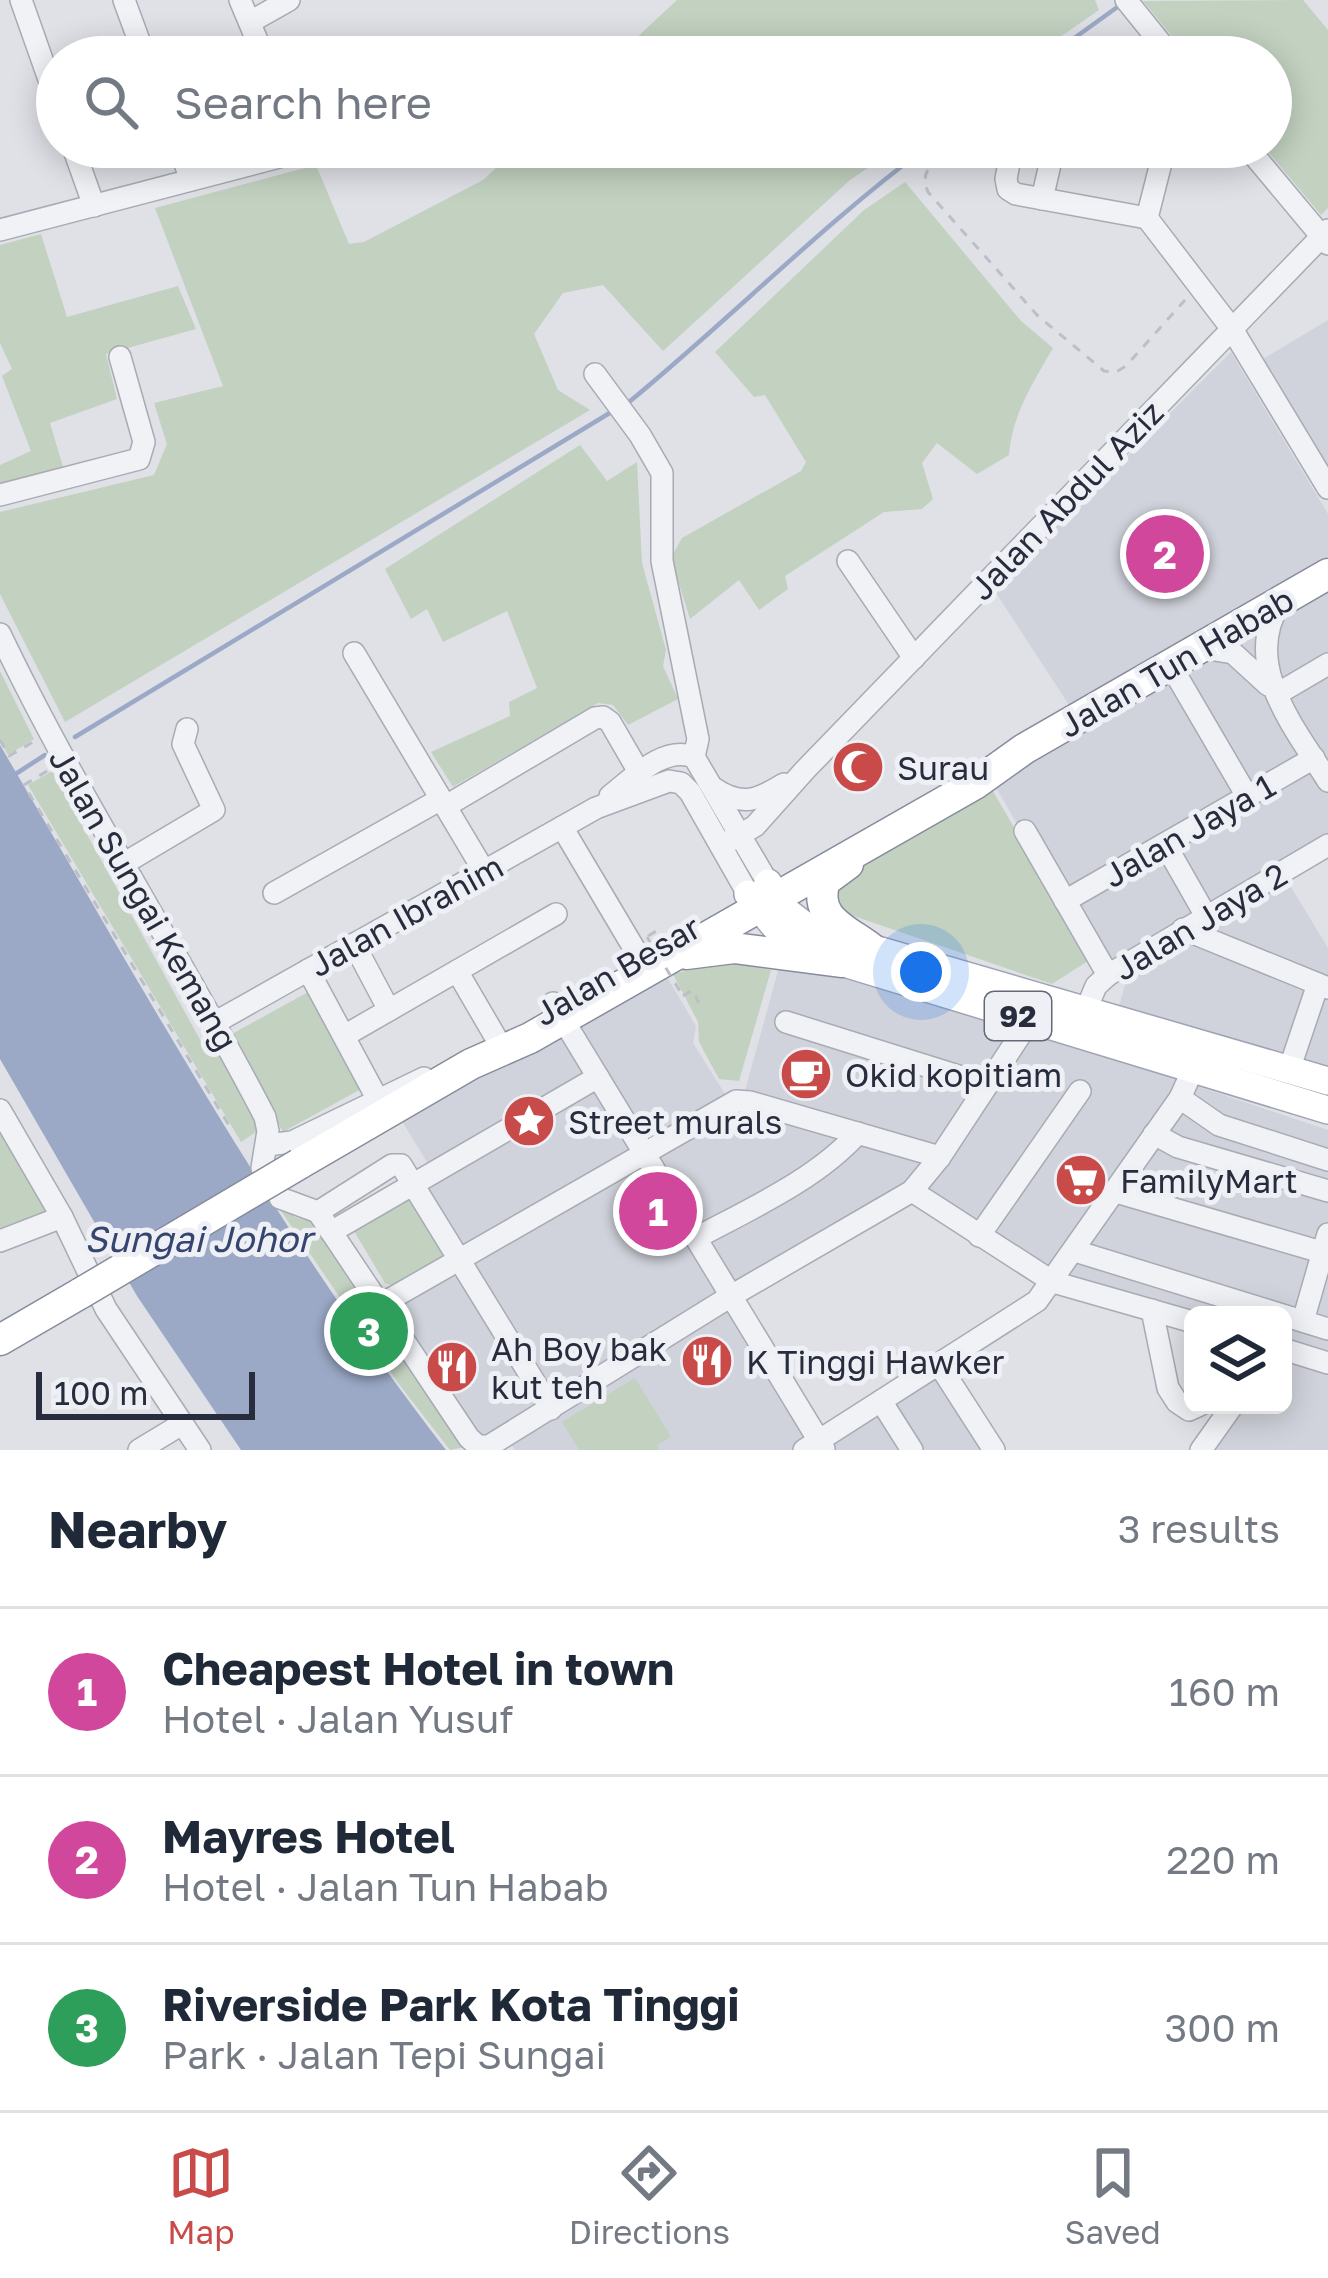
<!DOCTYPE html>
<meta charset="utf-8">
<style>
:root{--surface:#fff;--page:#f6f6f7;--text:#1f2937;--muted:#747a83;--line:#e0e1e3;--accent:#c84b49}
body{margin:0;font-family:"Golos Text",sans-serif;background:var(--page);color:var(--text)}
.controls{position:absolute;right:36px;bottom:36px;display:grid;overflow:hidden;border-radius:18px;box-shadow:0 6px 30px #0003}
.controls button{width:108px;height:108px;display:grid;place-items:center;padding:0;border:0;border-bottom:3px solid var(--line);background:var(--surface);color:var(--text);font:60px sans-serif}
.scale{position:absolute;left:36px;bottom:30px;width:219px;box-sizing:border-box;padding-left:12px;border:6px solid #282d3e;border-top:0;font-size:33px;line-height:42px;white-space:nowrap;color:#282d3e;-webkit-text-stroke:9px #eef0f5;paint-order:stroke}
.you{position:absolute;left:921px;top:972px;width:42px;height:42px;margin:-30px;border:9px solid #fff;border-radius:50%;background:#1a73e8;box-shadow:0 0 0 18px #1a73e833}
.badge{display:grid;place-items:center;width:78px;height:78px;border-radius:50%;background:var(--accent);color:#fff;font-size:39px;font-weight:700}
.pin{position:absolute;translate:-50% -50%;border:6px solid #fff;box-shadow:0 3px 12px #0006}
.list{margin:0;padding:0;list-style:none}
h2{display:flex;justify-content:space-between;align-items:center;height:156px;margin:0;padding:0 48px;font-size:51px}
h2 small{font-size:39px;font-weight:400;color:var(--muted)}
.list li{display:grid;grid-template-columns:78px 1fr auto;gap:36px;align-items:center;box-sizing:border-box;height:168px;padding:0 48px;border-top:3px solid var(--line)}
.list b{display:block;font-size:45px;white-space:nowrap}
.list p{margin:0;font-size:39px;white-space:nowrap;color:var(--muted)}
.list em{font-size:39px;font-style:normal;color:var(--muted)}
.icon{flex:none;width:66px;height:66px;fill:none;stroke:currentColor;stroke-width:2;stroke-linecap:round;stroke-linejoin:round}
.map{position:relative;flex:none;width:1328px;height:1450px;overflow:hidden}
.search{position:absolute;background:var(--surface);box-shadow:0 6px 30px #0003;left:36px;right:36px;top:36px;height:132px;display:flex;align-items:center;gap:30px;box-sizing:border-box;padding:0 42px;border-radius:66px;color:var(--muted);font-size:45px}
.sheet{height:660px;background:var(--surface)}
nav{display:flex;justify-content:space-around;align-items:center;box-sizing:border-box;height:168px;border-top:3px solid var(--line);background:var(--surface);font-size:33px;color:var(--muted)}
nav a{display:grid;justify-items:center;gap:6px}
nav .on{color:var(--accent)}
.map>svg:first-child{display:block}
.built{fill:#d1d3dc}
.green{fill:#c2d1c0}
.water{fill:#9ba9c6}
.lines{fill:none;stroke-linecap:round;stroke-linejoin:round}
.stream{stroke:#9ba9c6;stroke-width:4.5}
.minor-casing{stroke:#a8abb4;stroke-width:24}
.major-casing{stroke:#9fa3b3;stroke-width:30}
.highway-casing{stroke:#878c9d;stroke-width:33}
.path{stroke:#bdbfc6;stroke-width:3;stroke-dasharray:9 9;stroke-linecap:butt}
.minor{stroke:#f1f2f6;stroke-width:21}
.major{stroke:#fff;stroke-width:27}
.highway{stroke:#fff;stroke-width:30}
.highway-bridge-casing{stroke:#878c9d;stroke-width:33;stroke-linecap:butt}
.path-bridge{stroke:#bdbfc6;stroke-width:3;stroke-dasharray:9 9;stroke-linecap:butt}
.highway-bridge{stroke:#fff;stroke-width:30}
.labels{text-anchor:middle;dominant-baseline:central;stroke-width:10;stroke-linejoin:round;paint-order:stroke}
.shield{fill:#eef0f5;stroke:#636875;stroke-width:3}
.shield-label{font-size:30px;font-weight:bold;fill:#282d3e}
.street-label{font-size:33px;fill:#282d3e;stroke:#eef0f5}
.poi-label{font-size:33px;fill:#282d3e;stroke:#eef0f5;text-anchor:start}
.water-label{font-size:36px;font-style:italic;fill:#354570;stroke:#eef0f5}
</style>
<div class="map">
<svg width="1328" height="1450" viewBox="0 0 1328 1450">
<rect width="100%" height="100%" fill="#dfe1e7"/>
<g class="built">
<path d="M 1328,320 L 1328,476 L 1258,362 Z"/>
<path d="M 1231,352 L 1328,514 L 1328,557 L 1071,708 L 994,590 Z"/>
<path d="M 1328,587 L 1328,839 L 1102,972 L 994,784 Z"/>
<path d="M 1285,877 L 1328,948 L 1328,1069 L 1118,1009 L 1130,968 Z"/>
<path d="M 781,960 L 828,967 L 1018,1026 L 1328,1130 L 1328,1450 L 1197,1450 L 1229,1405 L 1283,1405 L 1283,1315 L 1193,1315 L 1056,1289 L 913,1195 L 941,1164 L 741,1105 Z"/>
<path d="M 664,972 L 696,1026 L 693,1043 L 734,1108 L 926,1164 L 907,1188 L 739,1297 L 821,1434 L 793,1450 L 515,1450 L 503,1432 L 480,1441 L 390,1306 L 458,1265 L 415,1191 L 436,1177 L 400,1118 Z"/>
<path d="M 947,1367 L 1001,1450 L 816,1450 Z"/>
</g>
<g class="green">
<path d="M 677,0 L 1095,0 L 1099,10 L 1031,57 L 616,57 Z"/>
<path d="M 1303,0 L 1328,30 L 1328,208 L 1321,215 L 1264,147 L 1271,147 L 1271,57 L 1189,57 L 1143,1 Z"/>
<path d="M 519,147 L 899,147 L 850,180 L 663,351 L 603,285 L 563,293 L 534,334 L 558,390 L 590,410 L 65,722 L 0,594 L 0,512 L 154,475 L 167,444 L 154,403 L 223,386 L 155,208 L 316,165 L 349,244 L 364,242 L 483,180 Z"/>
<path d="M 905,182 L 1021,321 L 1053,348 C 1033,383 1012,414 1009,455 L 977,474 L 937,443 L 922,463 L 933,499 L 922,509 L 884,512 L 785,576 L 788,589 L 759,610 L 739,580 L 690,619 L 671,558 L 682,538 L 801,471 L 806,462 L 765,395 L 754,397 L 715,352 L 864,210 Z"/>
<path d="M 41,234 L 67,317 L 178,286 L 196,329 L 106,354 L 117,399 L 50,423 L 63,467 L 0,483 L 0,465 L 31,451 L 2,376 L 12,369 L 0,343 L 0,245 Z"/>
<path d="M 580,445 L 607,481 L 637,462 L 642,563 L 666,650 L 663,666 L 678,699 L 628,725 L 613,705 L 598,703 L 453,787 L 431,752 L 510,716 L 509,702 L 537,688 L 507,611 L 443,642 L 427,609 L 411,619 L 385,569 Z"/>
<path d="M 0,671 L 34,739 L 8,755 L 0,740 Z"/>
<path d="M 52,771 L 208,1054 L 218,1049 L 260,1121 L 259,1130 L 241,1142 L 28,785 Z"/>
<path d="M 991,788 L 1091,959 L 1052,984 L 842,912 L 835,880 Z"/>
<path d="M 724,962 L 771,970 L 739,1081 L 719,1079 L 699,1042 L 698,1022 L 673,974 Z"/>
<path d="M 310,991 L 363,1088 L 283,1132 L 230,1035 Z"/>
<path d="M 0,1128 L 48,1212 L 0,1230 Z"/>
<path d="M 413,1198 L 446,1254 L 394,1286 L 385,1283 L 354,1231 Z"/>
<path d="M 281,1202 L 295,1217 L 316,1223 L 367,1303 L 361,1308 L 394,1358 L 402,1354 L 465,1447 L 450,1450 L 398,1383 L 277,1205 Z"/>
<path d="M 635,1378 L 671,1437 L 657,1445 L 659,1450 L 579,1450 L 562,1422 Z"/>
</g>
<path class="water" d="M 0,745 C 141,985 275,1230 446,1450 L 241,1450 L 137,1296 L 0,1059 Z"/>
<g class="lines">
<g class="stream">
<path d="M 1048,57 L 1123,3"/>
<path d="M 629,402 C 730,319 822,225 927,147"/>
<path d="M 75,737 L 613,411"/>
<path d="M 14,775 L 45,755"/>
</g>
<g class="minor-casing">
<g id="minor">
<path d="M 21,0 L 57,102"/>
<path d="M 124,0 L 145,57"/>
<path d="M 240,0 L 264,57"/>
<path d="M 1126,0 L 1172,57"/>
<path d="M 250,22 L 289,0"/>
<path d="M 73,147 L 94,206"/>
<path d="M 179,147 L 191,180"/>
<path d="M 1012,147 L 1006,179 L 1008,189 L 1016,194 L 1147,218 L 1232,329 L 1328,488"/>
<path d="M 1247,147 L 1328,244"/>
<path d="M 1042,199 L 1054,147"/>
<path d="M 1147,218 L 1165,147"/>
<path d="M 0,230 L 283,156 L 291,147"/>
<path d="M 595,374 L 640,435 L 662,473 L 662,561 L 698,739 L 694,757"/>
<path d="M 0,495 L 139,459 L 144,442 L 120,357"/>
<path d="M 848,561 L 914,658"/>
<path d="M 1280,603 C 1241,665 1295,728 1328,781"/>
<path d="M 0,634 C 79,800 181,954 265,1117 L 268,1131 L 262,1168"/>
<path d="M 1203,648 L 1233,653 L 1268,685"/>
<path d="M 354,653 L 484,871"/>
<path d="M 1171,666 L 1247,796"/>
<path d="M 1277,694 L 1328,664"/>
<path d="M 715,789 C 742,807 758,800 784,784"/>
<path d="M 610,796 C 633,778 664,745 694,757 L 768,883"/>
<path d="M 446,806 L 595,718 L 603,717 L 610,722 L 639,772"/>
<path d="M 562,827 L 638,955"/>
<path d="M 1025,831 L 1108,975"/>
<path d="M 1165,844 L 1206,916"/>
<path d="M 721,846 L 755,826 L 805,770 L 1328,230"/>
<path d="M 123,864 L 214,810 L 183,744 L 187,729"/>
<path d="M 274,893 L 441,799"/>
<path d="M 1065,901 L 1314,758"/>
<path d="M 1183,929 L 1328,988"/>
<path d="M 354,944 L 389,1010"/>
<path d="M 308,970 L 378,1100"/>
<path d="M 457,971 L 499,1043"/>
<path d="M 553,1003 L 824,1449"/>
<path d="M 1086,1010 L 1096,986 L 1108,975 L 1328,845"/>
<path d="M 216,1022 L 596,808 L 669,781 L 681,783 L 690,792 L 748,894"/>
<path d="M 786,1022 L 987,1085"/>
<path d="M 344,1036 L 556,914"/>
<path d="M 1289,1070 L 1318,984"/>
<path d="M 1180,1098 L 1219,1125 L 1328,1160"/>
<path d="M 0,1110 L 62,1217 L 106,1309 L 200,1450"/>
<path d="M 1154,1134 L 1178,1147 L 1328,1191"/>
<path d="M 267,1145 L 292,1142 L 424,1078"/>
<path d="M 912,1191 L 1053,1282 L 1193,1322"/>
<path d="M 1116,1192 L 1328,1254"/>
<path d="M 280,1198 L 318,1212"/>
<path d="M 318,1212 L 469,1438 L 478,1446 L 489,1446 L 731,1296 L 912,1191 L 940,1157 L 1036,1011"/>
<path d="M 318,1212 L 392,1165 L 401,1165 L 551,1409"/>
<path d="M 331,1232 L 598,1077"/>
<path d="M 979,1236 L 1080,1091"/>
<path d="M 696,1238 C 750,1209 817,1179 858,1133"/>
<path d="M 0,1241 L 62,1217"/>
<path d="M 1075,1251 L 1328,1329"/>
<path d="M 380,1305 L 736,1101 L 750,1102 L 940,1157"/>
<path d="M 1152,1310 L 1168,1388 L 1177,1402 L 1189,1410 L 1200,1405"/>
<path d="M 1303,1321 L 1328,1234"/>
<path d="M 1283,1349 L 1328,1363"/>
<path d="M 940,1366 L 994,1450"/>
<path d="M 881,1401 L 912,1450"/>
<path d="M 139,1450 L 182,1424"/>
<path d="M 804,1450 L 1037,1301 L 1180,1098 L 1199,1056"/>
<path d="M 1201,1450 L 1233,1405"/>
</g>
</g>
<g class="major-casing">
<g id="major">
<path d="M 768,883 L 787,912 L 812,931 L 1328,1081"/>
<path d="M 748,894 L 782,935 L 841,962 L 1328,1110"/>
</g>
</g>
<g class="highway-casing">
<g id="highway">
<path d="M 848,864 L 825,881 C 812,919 848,930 872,949"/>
<path d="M 686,954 L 734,948 L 841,962"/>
<path d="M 299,1164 L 471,1064 L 530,1038 L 975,784 L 1024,749 L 1328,574"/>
<path d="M 0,1340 L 81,1293"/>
</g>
</g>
<g class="path">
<path d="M 955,147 C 937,160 918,168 928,192 L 1037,315 L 1104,371 L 1116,372 L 1126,366 L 1185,300"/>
<path d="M 0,740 L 9,756 L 33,742"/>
<path d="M 47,771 L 24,785 L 233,1132"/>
<path d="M 648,936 L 658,930 L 655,926"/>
<path d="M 683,996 L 692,990 L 699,1003"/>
</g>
<use href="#minor" class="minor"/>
<use href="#major" class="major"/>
<use href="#highway" class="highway"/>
<g class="highway-bridge-casing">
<path id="highway-bridge" d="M 81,1293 L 299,1164"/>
</g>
<path class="path-bridge" d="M 647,937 L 683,996"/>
<use href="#highway-bridge" class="highway-bridge"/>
</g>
<defs>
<g id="mosque-disc" transform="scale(2.7)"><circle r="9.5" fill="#c84b49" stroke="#eef0f5"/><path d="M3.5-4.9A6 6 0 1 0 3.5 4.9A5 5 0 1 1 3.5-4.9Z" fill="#fff"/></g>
<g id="cafe-disc" transform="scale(2.7)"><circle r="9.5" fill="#c84b49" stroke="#eef0f5"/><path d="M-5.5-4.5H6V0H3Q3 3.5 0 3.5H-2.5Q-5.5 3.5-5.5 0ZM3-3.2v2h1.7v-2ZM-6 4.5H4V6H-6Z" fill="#fff"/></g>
<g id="sight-disc" transform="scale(2.7)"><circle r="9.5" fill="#c84b49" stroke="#eef0f5"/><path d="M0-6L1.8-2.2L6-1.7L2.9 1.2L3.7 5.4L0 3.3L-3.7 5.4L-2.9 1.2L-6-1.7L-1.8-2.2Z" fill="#fff"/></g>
<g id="supermarket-disc" transform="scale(2.7)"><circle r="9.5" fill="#c84b49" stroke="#eef0f5"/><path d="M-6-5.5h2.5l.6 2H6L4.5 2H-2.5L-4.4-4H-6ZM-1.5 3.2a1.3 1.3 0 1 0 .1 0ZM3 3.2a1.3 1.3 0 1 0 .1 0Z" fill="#fff"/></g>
<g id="restaurant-disc" transform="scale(2.7)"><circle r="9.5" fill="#c84b49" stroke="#eef0f5"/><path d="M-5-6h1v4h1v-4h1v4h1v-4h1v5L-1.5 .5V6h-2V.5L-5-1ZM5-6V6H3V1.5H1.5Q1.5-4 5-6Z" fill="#fff"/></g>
</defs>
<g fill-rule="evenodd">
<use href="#mosque-disc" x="858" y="767"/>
<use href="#cafe-disc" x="806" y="1074"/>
<use href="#sight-disc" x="529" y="1121"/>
<use href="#supermarket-disc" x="1081" y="1180"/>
<use href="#restaurant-disc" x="707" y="1361"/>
<use href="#restaurant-disc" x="452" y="1367"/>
</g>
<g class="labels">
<rect class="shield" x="985" y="992" width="66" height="48" rx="9"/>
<g class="shield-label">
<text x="1018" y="1016">92</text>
</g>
<g class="street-label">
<text transform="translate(1066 500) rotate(-46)">Jalan Abdul Aziz</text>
<text transform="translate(1176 662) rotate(-30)">Jalan Tun Habab</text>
<text transform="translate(1189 830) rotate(-30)">Jalan Jaya 1</text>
<text transform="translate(144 899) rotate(60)">Jalan Sungai Kemang</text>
<text transform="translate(406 915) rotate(-29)">Jalan Ibrahim</text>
<text transform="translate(1200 921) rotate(-31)">Jalan Jaya 2</text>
<text transform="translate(617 970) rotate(-30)">Jalan Besar</text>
</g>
<g class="poi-label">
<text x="897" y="767">Surau</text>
<text x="845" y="1074">Okid kopitiam</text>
<text x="568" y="1121">Street murals</text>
<text x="1120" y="1180">FamilyMart</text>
<text x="491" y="1348">Ah Boy bak<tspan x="491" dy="38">kut teh</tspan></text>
<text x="746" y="1361">K Tinggi Hawker</text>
</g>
<g class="water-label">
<text x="198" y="1238">Sungai Johor</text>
</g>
</g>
</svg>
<div class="controls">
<button><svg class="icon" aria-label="layers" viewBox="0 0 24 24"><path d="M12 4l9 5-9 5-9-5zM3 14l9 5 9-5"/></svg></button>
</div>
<div class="scale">100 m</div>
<div class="you"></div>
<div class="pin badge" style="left:658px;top:1211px;background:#d1479c">1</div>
<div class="pin badge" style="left:1165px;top:554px;background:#d1479c">2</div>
<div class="pin badge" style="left:369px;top:1331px;background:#2e9e5b">3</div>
<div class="search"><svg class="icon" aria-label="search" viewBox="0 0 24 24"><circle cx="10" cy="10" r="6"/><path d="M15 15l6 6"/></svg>Search here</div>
</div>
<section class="sheet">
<h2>Nearby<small>3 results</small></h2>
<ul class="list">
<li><span class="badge" style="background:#d1479c">1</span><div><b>Cheapest Hotel in town</b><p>Hotel · Jalan Yusuf</p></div><em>160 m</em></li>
<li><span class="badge" style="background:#d1479c">2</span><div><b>Mayres Hotel</b><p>Hotel · Jalan Tun Habab</p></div><em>220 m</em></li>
<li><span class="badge" style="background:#2e9e5b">3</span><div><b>Riverside Park Kota Tinggi</b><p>Park · Jalan Tepi Sungai</p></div><em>300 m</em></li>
</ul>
</section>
<nav>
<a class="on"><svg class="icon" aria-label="map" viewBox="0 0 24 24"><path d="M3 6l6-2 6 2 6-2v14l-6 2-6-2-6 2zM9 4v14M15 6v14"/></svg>Map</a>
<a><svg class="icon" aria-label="directions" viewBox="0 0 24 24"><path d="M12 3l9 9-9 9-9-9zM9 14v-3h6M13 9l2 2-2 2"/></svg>Directions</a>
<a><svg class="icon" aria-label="saved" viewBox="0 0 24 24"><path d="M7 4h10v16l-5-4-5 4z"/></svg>Saved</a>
</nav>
